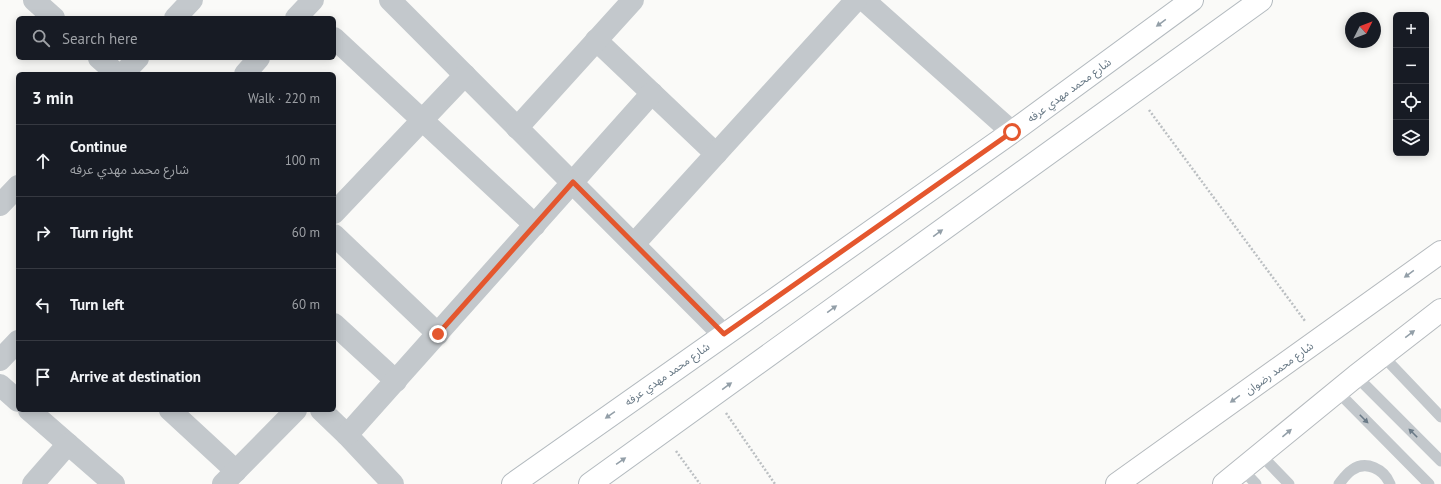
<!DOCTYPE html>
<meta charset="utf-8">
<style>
:root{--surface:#171b24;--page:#242831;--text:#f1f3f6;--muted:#9ea1a6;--line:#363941}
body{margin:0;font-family:"PT Sans","Noto Sans Arabic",sans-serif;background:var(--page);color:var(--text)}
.controls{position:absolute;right:12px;top:12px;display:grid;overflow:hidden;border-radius:6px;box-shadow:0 2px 10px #0003}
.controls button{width:36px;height:36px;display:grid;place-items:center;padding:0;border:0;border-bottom:1px solid var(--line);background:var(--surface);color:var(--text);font:20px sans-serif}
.compass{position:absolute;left:1345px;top:12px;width:36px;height:36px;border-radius:50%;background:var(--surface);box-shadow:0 2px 10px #0003;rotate:48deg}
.stop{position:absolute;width:12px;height:12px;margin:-9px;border:3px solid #e4572e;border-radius:50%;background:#fff}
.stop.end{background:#e4572e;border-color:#fff;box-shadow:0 1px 4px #0008}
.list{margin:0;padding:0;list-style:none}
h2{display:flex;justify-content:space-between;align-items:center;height:52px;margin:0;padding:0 16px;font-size:17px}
h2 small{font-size:13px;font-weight:400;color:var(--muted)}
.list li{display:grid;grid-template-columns:26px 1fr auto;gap:12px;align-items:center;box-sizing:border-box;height:72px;padding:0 16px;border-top:1px solid var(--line)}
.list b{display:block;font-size:15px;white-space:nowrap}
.list p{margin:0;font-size:13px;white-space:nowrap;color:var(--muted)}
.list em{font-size:13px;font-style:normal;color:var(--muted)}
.icon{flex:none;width:22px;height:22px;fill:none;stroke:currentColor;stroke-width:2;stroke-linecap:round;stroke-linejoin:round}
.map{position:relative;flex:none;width:1441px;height:484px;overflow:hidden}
.search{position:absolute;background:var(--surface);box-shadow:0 2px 10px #0003;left:16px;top:16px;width:320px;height:44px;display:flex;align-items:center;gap:10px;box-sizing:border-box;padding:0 14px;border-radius:6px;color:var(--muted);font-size:15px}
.panel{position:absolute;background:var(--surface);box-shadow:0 2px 10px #0003;left:16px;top:72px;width:320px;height:340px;border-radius:6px}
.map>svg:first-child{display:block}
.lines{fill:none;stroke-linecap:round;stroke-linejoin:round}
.secondary-casing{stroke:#b3babf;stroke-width:24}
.primary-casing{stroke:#b5babe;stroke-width:24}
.path{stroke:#bbbfc2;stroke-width:2.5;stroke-dasharray:2 2;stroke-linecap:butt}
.lane{stroke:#c3c8cc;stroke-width:11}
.street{stroke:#c3c8cc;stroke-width:22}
.secondary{stroke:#fff;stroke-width:22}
.primary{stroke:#fff;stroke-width:22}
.oneway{fill:#939fa8}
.oneway2{fill:#6a7a87}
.route{stroke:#e4572e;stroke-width:5}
.labels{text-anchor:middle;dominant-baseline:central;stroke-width:4;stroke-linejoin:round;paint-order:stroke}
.street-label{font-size:11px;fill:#657683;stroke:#fff}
</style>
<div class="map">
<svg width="1441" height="484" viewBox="0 0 1441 484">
<rect width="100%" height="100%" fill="#fafaf8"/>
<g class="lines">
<g class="secondary-casing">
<g id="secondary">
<path d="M 513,484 L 1012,132 L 1192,0"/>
<path d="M 590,484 L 1261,0"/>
</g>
</g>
<g class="primary-casing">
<g id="primary">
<path d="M 1117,484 L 1441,252"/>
<path d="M 1224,484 L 1356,376 L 1441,310"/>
</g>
</g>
<g class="path">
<path d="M 1149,110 L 1305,321"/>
<path d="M 726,413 L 775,484"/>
<path d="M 676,451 L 700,484"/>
</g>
<g class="lane">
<path d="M 1382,355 L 1441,417"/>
<path d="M 1356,376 L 1441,461"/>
<path d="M 1337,391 L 1429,484"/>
<path d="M 1261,455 L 1289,484"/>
<path d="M 1242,469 L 1256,484"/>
<path d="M 1339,484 C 1343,479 1346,474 1352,470 C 1366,460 1384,469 1390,484"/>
</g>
<g class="street">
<path d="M 34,0 L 54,18"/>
<path d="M 390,0 L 723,334"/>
<path d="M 864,0 L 1012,132"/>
<path d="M 175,18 L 192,0"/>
<path d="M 296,18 L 313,0"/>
<path d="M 334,38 L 535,225"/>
<path d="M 596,40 L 716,154"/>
<path d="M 99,58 L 117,74"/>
<path d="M 123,74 L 138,58"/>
<path d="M 245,74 L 259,58"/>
<path d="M 517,128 L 633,0"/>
<path d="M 0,205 L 18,186"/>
<path d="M 334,213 L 465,75"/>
<path d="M 334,235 L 438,334"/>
<path d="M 634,244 L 856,0"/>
<path d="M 334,324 L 396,381"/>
<path d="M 0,360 L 18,341"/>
<path d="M 0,385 L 18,401"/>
<path d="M 29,410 L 114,484"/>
<path d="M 170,410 L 236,471"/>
<path d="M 321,410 L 347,435 L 393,484"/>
<path d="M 347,435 L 652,93"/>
<path d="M 33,484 L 68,444"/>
<path d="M 223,484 L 296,410"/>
</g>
<use href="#secondary" class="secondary"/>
<use href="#primary" class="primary"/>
</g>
<defs><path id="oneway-solid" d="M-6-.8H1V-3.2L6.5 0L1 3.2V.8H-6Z"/></defs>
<g class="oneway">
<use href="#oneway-solid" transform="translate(1161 23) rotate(144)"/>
<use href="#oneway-solid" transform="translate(938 233) rotate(-36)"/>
<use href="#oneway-solid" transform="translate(1409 274) rotate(144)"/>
<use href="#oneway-solid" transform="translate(832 309) rotate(-36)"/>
<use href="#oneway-solid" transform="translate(1410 334) rotate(-37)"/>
<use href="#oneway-solid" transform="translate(727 386) rotate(-36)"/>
<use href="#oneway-solid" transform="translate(1235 399) rotate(144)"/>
<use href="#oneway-solid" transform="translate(610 415) rotate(145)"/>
<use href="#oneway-solid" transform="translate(1287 433) rotate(-40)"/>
<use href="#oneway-solid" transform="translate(621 461) rotate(-35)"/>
</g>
<g class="oneway2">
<use href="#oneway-solid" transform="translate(1364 419) rotate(45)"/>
<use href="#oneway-solid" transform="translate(1413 433) rotate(-135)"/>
</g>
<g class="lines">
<path class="route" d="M 438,334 L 573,182 L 724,334 L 1012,132"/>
</g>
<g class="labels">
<g class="street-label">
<text transform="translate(1069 90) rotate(-36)">شارع محمد مهدي عرفه</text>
<text transform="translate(1279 368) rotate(-36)">شارع محمد رضوان</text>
<text transform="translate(667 374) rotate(-35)">شارع محمد مهدي عرفه</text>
</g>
</g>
</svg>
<div class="controls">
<button>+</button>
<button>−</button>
<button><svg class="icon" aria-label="locate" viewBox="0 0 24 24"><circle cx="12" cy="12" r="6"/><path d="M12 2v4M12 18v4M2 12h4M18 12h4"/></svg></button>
<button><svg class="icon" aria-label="layers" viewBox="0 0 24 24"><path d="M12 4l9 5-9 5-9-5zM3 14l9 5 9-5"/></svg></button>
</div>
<svg class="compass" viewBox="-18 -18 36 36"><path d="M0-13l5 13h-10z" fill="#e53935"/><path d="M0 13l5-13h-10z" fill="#9ea1a6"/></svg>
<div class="stop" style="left:1012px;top:132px"></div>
<div class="stop end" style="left:438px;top:334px"></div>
<div class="search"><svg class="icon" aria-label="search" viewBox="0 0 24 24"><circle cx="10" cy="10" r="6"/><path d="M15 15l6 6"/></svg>Search here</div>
<section class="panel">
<h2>3 min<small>Walk · 220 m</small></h2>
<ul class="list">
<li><svg class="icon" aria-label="ahead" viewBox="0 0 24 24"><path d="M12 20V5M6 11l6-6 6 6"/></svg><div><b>Continue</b><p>شارع محمد مهدي عرفه</p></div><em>100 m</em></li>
<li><svg class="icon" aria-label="right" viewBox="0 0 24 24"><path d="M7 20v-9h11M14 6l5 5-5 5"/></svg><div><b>Turn right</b></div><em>60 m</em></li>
<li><svg class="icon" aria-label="left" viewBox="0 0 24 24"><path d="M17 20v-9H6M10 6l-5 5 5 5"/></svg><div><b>Turn left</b></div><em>60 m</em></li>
<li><svg class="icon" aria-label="arrive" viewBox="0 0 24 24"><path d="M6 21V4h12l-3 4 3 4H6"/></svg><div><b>Arrive at destination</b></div></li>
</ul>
</section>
</div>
